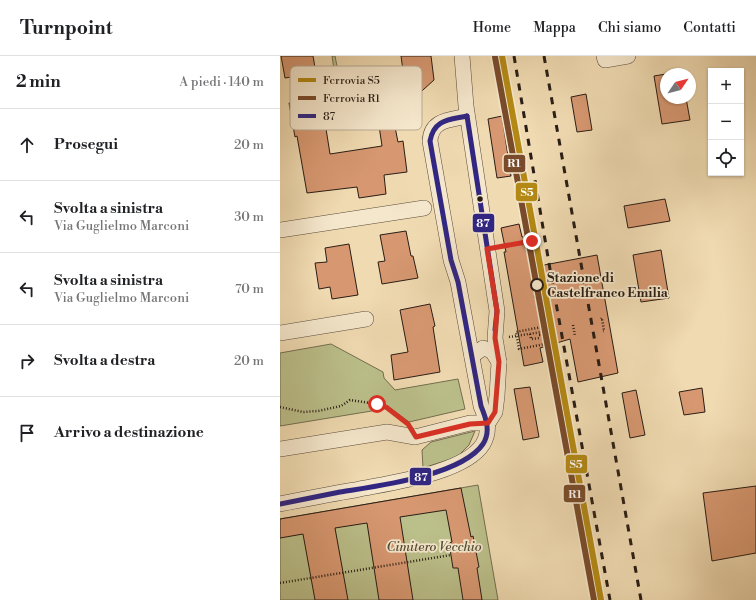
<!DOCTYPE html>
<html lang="it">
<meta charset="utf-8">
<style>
:root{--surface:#fff;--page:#f6f6f6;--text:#202124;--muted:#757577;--line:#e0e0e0}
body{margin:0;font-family:"Libre Bodoni",serif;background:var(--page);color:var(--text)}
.controls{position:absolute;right:12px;top:12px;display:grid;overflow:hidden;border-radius:0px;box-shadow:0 1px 3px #0004}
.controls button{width:36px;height:36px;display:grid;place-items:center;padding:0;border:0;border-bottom:1px solid var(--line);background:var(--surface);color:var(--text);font:20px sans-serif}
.compass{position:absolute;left:380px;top:12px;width:36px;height:36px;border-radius:50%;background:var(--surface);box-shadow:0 1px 3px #0004;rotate:55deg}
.stop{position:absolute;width:12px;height:12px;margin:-9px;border:3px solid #d93025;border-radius:50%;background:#fff}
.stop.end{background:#d93025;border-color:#fff;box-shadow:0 1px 4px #0008}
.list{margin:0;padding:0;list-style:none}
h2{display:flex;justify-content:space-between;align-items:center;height:52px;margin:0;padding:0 16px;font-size:17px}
h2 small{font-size:13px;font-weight:400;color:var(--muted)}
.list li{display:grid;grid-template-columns:26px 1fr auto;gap:12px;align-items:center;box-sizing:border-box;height:72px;padding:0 16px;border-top:1px solid var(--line)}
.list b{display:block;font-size:15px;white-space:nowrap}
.list p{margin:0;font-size:13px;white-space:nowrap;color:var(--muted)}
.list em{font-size:13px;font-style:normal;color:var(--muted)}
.icon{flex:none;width:22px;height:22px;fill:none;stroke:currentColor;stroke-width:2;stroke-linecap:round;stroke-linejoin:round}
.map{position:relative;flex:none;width:476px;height:544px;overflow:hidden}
header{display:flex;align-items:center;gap:24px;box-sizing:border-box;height:56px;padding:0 20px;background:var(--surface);border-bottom:1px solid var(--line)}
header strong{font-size:19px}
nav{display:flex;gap:22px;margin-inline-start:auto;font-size:14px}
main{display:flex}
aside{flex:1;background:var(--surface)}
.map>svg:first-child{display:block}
.green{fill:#bbbf8a;stroke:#726e50}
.building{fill:#d79871;stroke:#291d15}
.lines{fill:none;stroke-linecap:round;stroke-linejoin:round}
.minor-casing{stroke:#5b4c3c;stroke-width:16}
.path{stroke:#291d15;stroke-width:2.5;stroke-dasharray:1 2;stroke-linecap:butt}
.minor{stroke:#f5e7cc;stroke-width:15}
.rail{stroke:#291d15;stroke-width:3;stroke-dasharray:7 7;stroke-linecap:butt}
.bus-1-casing{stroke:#f5e7cc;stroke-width:8}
.bus-1{stroke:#312783;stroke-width:5}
.rail-1-casing{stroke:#f5e7cc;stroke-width:9}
.rail-2-casing{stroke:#f5e7cc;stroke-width:9}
.rail-1{stroke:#b38814;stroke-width:6}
.rail-2{stroke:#7a4b2a;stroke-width:6}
.route{stroke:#d93025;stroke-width:5}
.bus-dot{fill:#291d15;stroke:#f5e7cc;stroke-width:1.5}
.stop-dot{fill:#f5e7cc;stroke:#291d15;stroke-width:2}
.labels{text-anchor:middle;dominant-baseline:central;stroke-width:3.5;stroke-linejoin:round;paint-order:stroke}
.stop-label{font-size:13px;font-weight:bold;fill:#291d15;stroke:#f5e7cc;text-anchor:start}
.park-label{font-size:13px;font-style:italic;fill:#554e38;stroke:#f5e7cc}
.key{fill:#f5e7cc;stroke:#b8aa95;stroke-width:1}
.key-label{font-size:11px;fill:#291d15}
.line-badge{stroke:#f5e7cc;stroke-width:1.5}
.badge-label{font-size:11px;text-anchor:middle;font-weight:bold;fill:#fff}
</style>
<header>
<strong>Turnpoint</strong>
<nav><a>Home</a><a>Mappa</a><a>Chi siamo</a><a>Contatti</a></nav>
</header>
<main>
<aside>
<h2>2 min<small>A piedi · 140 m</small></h2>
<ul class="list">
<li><svg class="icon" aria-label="ahead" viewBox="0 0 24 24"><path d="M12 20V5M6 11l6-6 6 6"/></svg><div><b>Prosegui</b></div><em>20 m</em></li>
<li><svg class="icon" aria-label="left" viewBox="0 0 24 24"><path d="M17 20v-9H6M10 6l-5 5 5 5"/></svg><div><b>Svolta a sinistra</b><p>Via Guglielmo Marconi</p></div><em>30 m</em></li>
<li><svg class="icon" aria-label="left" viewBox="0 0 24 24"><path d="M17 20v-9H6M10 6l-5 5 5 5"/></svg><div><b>Svolta a sinistra</b><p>Via Guglielmo Marconi</p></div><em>70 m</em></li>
<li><svg class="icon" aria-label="right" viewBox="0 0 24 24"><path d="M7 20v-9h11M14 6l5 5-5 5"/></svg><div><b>Svolta a destra</b></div><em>20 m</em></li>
<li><svg class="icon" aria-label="arrive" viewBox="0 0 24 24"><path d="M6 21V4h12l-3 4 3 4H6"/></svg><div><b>Arrivo a destinazione</b></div></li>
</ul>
</aside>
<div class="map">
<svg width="476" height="544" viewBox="0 0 476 544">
<rect width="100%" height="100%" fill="#f0dab1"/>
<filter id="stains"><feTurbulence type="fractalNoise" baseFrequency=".005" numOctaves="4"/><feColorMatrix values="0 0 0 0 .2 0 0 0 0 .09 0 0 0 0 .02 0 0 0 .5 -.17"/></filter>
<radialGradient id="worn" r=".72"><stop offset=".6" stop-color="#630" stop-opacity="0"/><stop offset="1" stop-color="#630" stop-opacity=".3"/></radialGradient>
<g class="green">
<path d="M 52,0 L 55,0 L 59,20 L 55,20 Z"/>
<path d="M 51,288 L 103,316 L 104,322 L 115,334 L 178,323 L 185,353 L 129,366 L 110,352 L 0,370 L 0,297 Z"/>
<path d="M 195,375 L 189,389 L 177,401 L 143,412 L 142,394 L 151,386 Z"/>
<path d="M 198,429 L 218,544 L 0,544 L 0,463 Z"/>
</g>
<g class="building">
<path d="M 1,0 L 33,0 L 36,17 L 5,22 Z"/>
<path d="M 121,0 L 151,0 L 154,24 L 113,61 L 118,86 L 123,85 L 127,116 L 104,119 L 106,138 L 79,142 L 77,131 L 27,137 L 17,80 L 15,81 L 9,47 L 41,41 L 50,98 L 102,90 L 98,63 L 71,67 L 66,37 L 103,31 L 123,15 Z"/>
<path d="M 386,18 L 386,42 L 406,42 L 410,64 L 382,68 L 374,20 Z"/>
<path d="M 306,38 L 312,74 L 297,76 L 291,41 Z"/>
<path d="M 222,60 L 231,120 L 217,122 L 208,63 Z"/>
<path d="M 385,143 L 390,165 L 348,172 L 344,150 Z"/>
<path d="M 239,168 L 242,181 L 253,179 L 259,210 L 317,199 L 338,317 L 298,326 L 290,283 L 260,292 L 263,306 L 244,310 L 224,196 L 226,196 L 221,172 Z"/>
<path d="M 126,175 L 131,200 L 133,200 L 138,222 L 102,228 L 98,206 L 105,205 L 100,179 Z"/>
<path d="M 69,188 L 78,239 L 52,243 L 50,231 L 39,233 L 35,207 L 47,206 L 45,192 Z"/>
<path d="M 381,194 L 389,242 L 361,246 L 353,199 Z"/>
<path d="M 150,248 L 155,270 L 153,271 L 160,316 L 114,324 L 111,299 L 128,296 L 120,254 Z"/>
<path d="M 250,331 L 259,381 L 243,384 L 234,333 Z"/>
<path d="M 422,332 L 425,356 L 404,359 L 399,336 Z"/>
<path d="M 356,334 L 365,379 L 350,382 L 342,337 Z"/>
<path d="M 476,430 L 476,497 L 432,505 L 423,437 Z"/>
<path d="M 181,432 L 191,481 L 193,480 L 199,511 L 197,512 L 202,544 L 183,544 L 178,512 L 173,512 L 169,487 L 172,486 L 166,454 L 120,461 L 133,544 L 99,544 L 87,467 L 55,472 L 68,544 L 35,544 L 23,478 L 0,482 L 0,463 Z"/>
</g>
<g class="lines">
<g class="minor-casing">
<g id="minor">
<path d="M 182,0 L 186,50 L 217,255 L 215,282 L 219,306 L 217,340 L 215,356 L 208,367"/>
<path d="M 324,0 L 325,4 L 348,0"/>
<path d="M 0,174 L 144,152"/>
<path d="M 0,277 L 86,263"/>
<path d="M 192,300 L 203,292 L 212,295 L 219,306"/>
<path d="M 0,393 L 107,376 L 135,381 L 190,367 L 208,367"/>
<path d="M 0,448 C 25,443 50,438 75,434 C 108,427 184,418 203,388 C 211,373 207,365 201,350 L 178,226 L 171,204 L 150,85 C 151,63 171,64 187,60"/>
</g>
</g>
<g class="path">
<path d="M 222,191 L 252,185"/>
<path d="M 254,241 L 262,240"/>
<path d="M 321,263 L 322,262 L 324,275 L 323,275"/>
<path d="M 293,269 L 295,280"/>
<path d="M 267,270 L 236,276 L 239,293 L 270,287"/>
<path d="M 250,278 L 251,283 L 260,282"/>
<path d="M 259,279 L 262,279 L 261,276"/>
<path d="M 229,281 L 268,275"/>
<path d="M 0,351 L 23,356 L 38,355 L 61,350 L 70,344 L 97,348 L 106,351 L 120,362"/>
<path d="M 0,527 L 171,499"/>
</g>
<use href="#minor" class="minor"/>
<g class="rail">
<path d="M 234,0 L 272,225 L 330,544"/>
<path d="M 264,0 L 361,544"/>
</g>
<g class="bus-1-casing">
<g id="bus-1">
<path d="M 187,60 L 217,255 L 215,274"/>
<path d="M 0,448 C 20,444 40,440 60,436 C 97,430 181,420 203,388 C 211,376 206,362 201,350 L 178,226 L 171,204 L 150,85 C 154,63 169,64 187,60"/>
</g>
</g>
<use href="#bus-1" class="bus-1"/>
<g class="rail-1-casing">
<path id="rail-1" d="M 222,0 L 321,544"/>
</g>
<g class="rail-2-casing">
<path id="rail-2" d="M 215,1 L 314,544"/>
</g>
<use href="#rail-1" class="rail-1"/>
<use href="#rail-2" class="rail-2"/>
</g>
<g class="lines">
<path class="route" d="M 97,348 L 106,351 L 128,368 L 136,381 L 190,368 L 208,367 L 215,356 L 219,306 L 215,282 L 217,255 L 207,193 L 252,185"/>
</g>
<circle class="bus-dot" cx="200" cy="143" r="3.5"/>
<circle class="stop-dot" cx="257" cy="229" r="6"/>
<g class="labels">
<g class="stop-label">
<text x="267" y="222">Stazione di<tspan x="267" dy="15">Castelfranco Emilia</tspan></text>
</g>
<g class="park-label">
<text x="154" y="491">Cimitero Vecchio</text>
</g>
</g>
<rect x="10" y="10" width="132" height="64" rx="6" class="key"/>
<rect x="18" y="22" width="18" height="4" fill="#b38814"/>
<rect x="18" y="40" width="18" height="4" fill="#7a4b2a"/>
<rect x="18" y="58" width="18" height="4" fill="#312783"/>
<g class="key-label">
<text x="43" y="28">Ferrovia S5</text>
<text x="43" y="46">Ferrovia R1</text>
<text x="43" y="64">87</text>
</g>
<g class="line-badge">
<rect x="223" y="98" width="23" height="19" rx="4" fill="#7a4b2a"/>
<rect x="235" y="126" width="23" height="20" rx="4" fill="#b38814"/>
<rect x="192" y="157" width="23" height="20" rx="4" fill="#312783"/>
<rect x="285" y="398" width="23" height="20" rx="4" fill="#b38814"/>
<rect x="129" y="411" width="23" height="19" rx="4" fill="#312783"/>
<rect x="283" y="428" width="23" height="19" rx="4" fill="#7a4b2a"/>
</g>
<g class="badge-label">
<text x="234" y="111">R1</text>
<text x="247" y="140">S5</text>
<text x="203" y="171">87</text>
<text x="296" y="412">S5</text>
<text x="141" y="425">87</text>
<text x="295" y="442">R1</text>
</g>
<rect width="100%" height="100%" filter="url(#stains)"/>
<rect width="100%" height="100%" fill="url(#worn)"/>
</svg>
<div class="controls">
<button>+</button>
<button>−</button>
<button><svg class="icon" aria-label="locate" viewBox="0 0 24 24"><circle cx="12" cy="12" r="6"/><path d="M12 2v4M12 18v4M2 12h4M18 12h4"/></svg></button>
</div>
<svg class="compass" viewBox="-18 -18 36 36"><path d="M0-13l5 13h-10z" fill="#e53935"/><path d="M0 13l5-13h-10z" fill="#757577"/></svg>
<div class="stop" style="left:97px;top:348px"></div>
<div class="stop end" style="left:252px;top:185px"></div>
</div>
</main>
